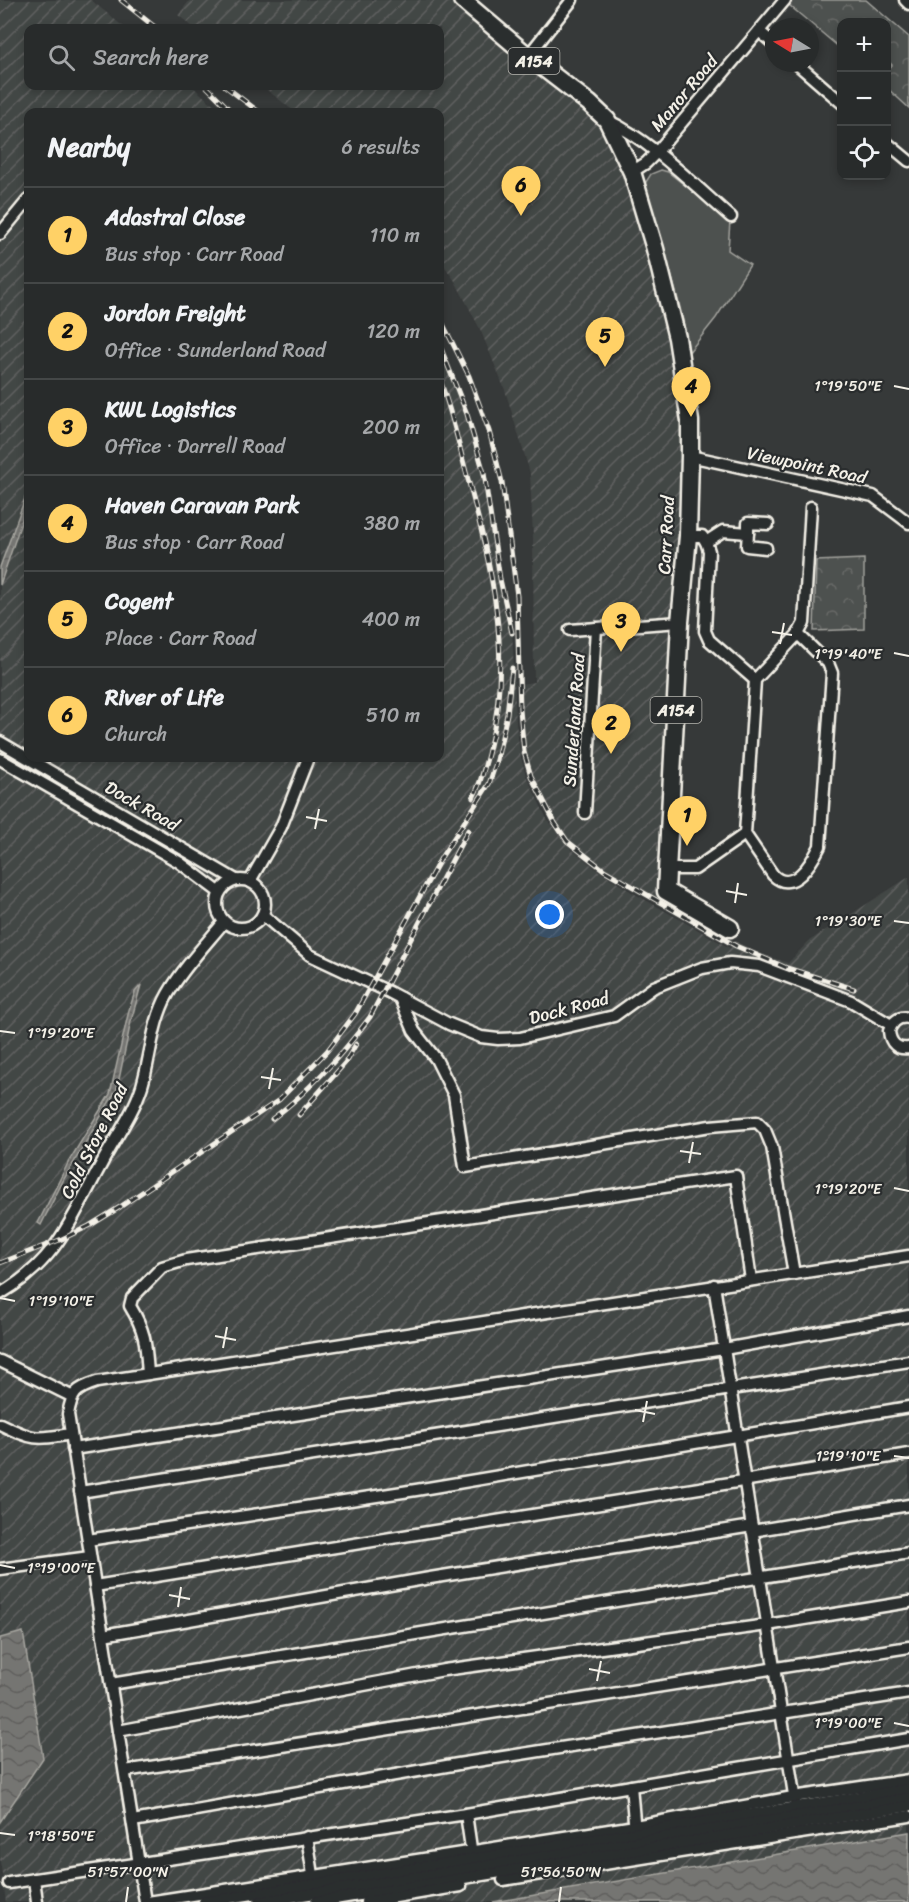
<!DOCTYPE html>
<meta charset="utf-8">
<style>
:root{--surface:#282b2b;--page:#343737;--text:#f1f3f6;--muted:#a5a7a9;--line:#444747;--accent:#ffd166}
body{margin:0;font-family:Sriracha,sans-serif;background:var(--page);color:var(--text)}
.controls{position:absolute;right:18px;top:18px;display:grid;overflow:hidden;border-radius:12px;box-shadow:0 3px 9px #0003}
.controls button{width:54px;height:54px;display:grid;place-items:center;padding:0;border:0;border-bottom:2px solid var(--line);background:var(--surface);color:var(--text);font:30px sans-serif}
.compass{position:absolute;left:765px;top:18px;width:54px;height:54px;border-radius:50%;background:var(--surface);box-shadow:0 3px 9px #0003;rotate:280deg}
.you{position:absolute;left:550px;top:915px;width:21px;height:21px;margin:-15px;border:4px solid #fff;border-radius:50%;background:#1a73e8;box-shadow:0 0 0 9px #1a73e833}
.badge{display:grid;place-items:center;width:39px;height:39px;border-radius:50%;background:var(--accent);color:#111;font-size:20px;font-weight:700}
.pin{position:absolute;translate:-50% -50px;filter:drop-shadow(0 2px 3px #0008)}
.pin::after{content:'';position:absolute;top:32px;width:21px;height:18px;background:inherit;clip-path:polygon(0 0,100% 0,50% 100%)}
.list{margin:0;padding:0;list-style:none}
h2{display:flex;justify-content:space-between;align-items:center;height:78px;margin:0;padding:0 24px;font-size:26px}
h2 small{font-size:20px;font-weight:400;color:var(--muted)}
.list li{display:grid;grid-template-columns:39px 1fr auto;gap:18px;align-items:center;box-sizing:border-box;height:96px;padding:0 24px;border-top:2px solid var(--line)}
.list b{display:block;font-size:22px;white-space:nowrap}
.list p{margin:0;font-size:20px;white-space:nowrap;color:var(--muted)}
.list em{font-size:20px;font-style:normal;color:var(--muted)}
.icon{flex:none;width:33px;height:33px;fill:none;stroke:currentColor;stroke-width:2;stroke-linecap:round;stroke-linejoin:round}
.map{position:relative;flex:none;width:909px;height:1902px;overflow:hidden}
.search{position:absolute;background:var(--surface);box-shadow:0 3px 9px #0003;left:24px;top:24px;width:420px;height:66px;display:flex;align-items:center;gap:15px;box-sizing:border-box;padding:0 21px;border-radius:12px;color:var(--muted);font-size:22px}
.panel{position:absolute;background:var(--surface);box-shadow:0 3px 9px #0003;left:24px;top:108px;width:420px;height:654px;border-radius:12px}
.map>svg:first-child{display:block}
.industrial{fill:url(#industrial-furrows)}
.green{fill:#4e514f;stroke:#a1a19c;stroke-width:1.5}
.forest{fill:url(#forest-crowns);stroke:#a1a19c;stroke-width:1.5}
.water{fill:url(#water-waves);stroke:#a8a7a1;stroke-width:1.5}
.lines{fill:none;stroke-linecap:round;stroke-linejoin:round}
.street-casing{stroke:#f4f1e8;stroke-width:15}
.primary-casing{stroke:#f4f1e8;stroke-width:21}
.street{stroke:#2a2d2e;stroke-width:10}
.primary{stroke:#2a2d2e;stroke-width:16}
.rail-casing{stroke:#f4f1e8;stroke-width:5}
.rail{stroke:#2a2d2e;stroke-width:3;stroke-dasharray:9;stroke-linecap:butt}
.ticks{fill:none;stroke:#f4f1e8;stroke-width:2}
.labels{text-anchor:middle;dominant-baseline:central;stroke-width:4.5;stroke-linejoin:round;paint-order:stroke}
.shield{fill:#2a2d2e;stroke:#b7b6b0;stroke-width:1.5}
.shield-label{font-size:16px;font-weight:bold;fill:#f4f1e8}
.street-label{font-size:18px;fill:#f4f1e8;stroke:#2a2d2e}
.ticks-label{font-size:15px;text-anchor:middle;fill:#f4f1e8;stroke:#2a2d2e;stroke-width:4.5;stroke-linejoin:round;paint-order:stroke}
</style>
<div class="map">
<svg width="909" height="1902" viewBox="0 0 909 1902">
<defs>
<pattern id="industrial-furrows" width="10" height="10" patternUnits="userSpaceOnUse" patternTransform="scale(1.5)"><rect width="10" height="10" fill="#434645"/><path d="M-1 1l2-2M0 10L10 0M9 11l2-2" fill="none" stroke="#5f6160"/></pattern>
<pattern id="forest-crowns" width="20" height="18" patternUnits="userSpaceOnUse" patternTransform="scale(1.5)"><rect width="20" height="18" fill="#4e514f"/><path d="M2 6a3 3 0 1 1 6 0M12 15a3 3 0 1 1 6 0" fill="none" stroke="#686a68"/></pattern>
<pattern id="water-waves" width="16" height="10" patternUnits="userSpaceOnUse" patternTransform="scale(1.5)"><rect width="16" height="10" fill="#757572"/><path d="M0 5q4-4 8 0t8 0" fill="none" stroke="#5f5e5c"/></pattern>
</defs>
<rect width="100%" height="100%" fill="#363939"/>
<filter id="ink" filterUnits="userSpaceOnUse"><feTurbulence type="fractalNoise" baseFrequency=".0167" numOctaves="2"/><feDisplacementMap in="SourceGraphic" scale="12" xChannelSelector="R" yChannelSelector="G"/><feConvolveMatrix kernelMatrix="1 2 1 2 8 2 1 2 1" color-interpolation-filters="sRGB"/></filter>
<g filter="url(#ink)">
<g class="industrial">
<path d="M 0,0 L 91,0 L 125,28 L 28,28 L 28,86 L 192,86 L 209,101 L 227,112 L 28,112 L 28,758 L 440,758 L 440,346 L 467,414 L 484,473 L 500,579 L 512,627 L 516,724 L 521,757 L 526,775 L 548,821 L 570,848 L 599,871 L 635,894 L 730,948 L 735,941 L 759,953 L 788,963 L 809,941 L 909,877 L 909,1832 L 493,1902 L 6,1902 L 0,1861 L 0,1822 L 43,1758 L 23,1632 L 0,1638 Z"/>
<path d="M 190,0 L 451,0 L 601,123 L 614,146 L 633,198 L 660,293 L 680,396 L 684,451 L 664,904 L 604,870 L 567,841 L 544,803 L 527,764 L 524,752 L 519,684 L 534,682 L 533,537 L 530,473 L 505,390 L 480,329 L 455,281 L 440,260 L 440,112 L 295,112 L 262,86 L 440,86 L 440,28 L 194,28 L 178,15 Z"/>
</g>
<path class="green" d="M 661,170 L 668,172 L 730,221 L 728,250 L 750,265 L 716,318 L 689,352 C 680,294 660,241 644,185 L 651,174 Z"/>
<g class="forest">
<path d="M 783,0 L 866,0 L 909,37 L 909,108 L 887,88 L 887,71 L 892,65 L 887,60 L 886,22 L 842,22 L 841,49 Z"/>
<path d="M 864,559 L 864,629 L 814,631 L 816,561 Z"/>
</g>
<g class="water">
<path d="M 28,490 L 28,502 L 0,585 L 0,567 Z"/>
<path d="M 141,985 L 131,1021 L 117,1089 L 64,1179 L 41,1225 L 38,1223 L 69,1161 L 110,1094 L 129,1010 L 135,992 Z"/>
<path d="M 23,1632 L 43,1758 L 0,1822 L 0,1638 Z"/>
<path d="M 909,1832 L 909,1902 L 493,1902 Z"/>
</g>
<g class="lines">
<g class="street-casing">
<g id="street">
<path d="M 905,0 L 909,4"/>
<path d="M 759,31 L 774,44"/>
<path d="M 528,56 L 572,0"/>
<path d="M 796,63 L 842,103"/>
<path d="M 607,120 C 650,140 694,185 731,217"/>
<path d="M 886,142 L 909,161"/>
<path d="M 632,172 L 646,163 L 656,153 L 785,0"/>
<path d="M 0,234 L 28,200"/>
<path d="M 690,456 L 873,496 L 909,523"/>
<path d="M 748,533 L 747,546 L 766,548"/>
<path d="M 688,536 L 702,536 L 706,542 L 709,551 L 705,631 L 709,640 L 755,680"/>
<path d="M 706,542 L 723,531 L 748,533 L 748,523 L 768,524"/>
<path d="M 570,630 L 680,622"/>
<path d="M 798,634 L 828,663 L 832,673 L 820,846 C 812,862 793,895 773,875 L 745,834 L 755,680 Z"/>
<path d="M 798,634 L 804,623 L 811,507"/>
<path d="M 0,742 L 236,880"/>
<path d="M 0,759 L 179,862 L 219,892"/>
<path d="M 585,813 L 596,628"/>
<path d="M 667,869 L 695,869 L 745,834"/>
<circle cx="241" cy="904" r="24"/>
<path d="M 250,881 L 281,827 L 308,758"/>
<path d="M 263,915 L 310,955 L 389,992 L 449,1024 L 481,1037 L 498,1039 L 520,1038 L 614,1016 L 654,987 L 702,968 L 730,963 L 759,966 L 851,1001 L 891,1025"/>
<path d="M 400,998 L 414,1031 L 436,1059 L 454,1095 L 465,1167 L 710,1126 L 757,1122 L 765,1130 L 772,1147 L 794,1274"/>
<path d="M 909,1018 C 899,1016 892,1022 889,1031 C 890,1043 897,1050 909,1048"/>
<path d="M 714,1285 L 800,1833"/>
<path d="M 0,1294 C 58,1260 71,1219 102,1163 C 115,1138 133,1114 142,1086 C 151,1056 152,1022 168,994 C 183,968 205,945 224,922"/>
<path d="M 0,1361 L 71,1396"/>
<path d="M 148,1374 C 146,1345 146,1332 130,1306 L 132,1298 L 162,1267 L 186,1260 L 736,1176 L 751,1280"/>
<path d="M 0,1424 C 33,1440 35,1440 71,1434"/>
<path d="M 73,1449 L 724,1349 L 909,1316"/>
<path d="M 80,1492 L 909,1361"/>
<path d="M 752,1531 L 909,1505"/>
<path d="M 88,1540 L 416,1490 L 909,1407"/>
<path d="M 0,1569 L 90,1557"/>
<path d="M 95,1586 L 909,1454"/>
<path d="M 103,1635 L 430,1578 L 752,1526"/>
<path d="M 111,1684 L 909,1553"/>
<path d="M 118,1731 L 444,1670 L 767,1625 L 909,1602"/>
<path d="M 125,1771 L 909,1647"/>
<path d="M 631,1786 L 635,1832"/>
<path d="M 466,1814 L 472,1855"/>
<path d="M 133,1821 L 458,1764 L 909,1693"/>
<path d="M 307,1837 L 314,1881"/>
<path d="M 34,1879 L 37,1902"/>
<path d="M 503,1880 L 909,1816"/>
<path d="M 9,1883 L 466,1814 L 909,1739"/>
<path d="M 145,1902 L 68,1414 C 72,1393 75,1389 97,1382 L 909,1256"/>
<path d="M 148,1902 L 635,1826 L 793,1797 L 909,1780"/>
<path d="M 204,1902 L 909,1789"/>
<path d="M 259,1902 L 909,1798"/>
<path d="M 316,1902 L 909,1806"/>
<path d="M 366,1902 L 461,1886"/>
</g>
</g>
<g class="primary-casing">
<path id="primary" d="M 462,0 L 528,56 L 589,103 L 607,120 L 632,172 L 655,249 L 677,338 L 690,421 L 690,456 L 688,536 L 680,622 L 666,891 L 730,928"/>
</g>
<use href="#street" class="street"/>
<use href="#primary" class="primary"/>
<g class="rail-casing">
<g id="rail">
<path d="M 121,0 L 156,28"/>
<path d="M 206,86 L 232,112"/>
<path d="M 225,86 L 259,112"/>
<path d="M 440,318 L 469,376 L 489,431 L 502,482 L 517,596 L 520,710 L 524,752 L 531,776 L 555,823 L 567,841 L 604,870 L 736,946 L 787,968 L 854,989"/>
<path d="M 440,346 L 467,414 L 484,473 L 500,579 L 512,633"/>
<path d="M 440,380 C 451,410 458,441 466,472 C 491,563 514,656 489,750 C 485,766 481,783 473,798"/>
<path d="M 299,1115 L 345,1063 L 356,1044"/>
<path d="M 272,1119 C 309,1091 342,1055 370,1017 L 468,830"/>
<path d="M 0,1263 L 62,1239 L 89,1226 L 120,1207 L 279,1100 L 327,1051 L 355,1014 L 442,856 L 489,784 L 497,760 L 507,714 L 512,668"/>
</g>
</g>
<use href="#rail" class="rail"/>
</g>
</g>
<path class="ticks" d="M 894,386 L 909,389M 772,632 L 792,635M 780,644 L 784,623M 894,653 L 909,656M 306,817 L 327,821M 315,829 L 319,809M 726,891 L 747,895M 735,903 L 738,883M 894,921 L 909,923M 0,1031 L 15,1033M 261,1077 L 281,1080M 269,1089 L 273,1068M 680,1151 L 701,1154M 689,1163 L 693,1142M 894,1188 L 909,1191M 0,1298 L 15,1301M 215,1336 L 236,1340M 223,1348 L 227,1327M 635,1410 L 655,1414M 643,1422 L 647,1401M 894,1456 L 909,1458M 0,1565 L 15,1568M 169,1595 L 190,1599M 178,1607 L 181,1587M 589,1669 L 610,1673M 597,1681 L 601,1661M 894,1723 L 909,1726M 0,1833 L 15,1835M 126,1902 L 128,1887M 559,1902 L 561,1887"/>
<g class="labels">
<g class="shield">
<rect x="508.5" y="48" width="51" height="26" rx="4.5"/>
<rect x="650.5" y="697" width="51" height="26" rx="4.5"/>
</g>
<g class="shield-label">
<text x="534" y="61">A154</text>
<text x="676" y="710">A154</text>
</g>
<g class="street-label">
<text transform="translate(684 93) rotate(-50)">Manor Road</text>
<text transform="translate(807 465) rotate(12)">Viewpoint Road</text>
<text transform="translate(666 535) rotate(-87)">Carr Road</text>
<text transform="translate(574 720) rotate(-86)">Sunderland Road</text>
<text transform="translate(142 806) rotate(30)">Dock Road</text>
<text transform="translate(569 1008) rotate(-15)">Dock Road</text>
<text transform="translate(94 1141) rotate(-63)">Cold Store Road</text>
</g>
</g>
<g class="ticks-label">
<text x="848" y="391">1°19'50"E</text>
<text x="848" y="659">1°19'40"E</text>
<text x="848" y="926">1°19'30"E</text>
<text x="61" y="1038">1°19'20"E</text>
<text x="848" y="1194">1°19'20"E</text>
<text x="61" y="1306">1°19'10"E</text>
<text x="848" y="1461">1°19'10"E</text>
<text x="61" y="1573">1°19'00"E</text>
<text x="848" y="1728">1°19'00"E</text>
<text x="61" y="1841">1°18'50"E</text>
<text x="128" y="1877">51°57'00"N</text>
<text x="561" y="1877">51°56'50"N</text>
</g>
</svg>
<div class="controls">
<button>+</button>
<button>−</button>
<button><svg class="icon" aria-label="locate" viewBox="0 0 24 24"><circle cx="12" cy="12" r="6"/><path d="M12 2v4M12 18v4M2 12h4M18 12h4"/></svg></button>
</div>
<svg class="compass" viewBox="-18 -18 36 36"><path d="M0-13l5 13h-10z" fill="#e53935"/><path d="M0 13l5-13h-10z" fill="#a5a7a9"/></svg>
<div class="you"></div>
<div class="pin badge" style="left:687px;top:846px">1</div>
<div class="pin badge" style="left:611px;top:754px">2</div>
<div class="pin badge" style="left:621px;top:652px">3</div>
<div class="pin badge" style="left:691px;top:417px">4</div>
<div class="pin badge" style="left:605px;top:367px">5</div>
<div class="pin badge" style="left:521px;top:216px">6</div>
<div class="search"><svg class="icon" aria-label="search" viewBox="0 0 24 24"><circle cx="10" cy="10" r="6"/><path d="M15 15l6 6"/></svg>Search here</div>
<section class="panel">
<h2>Nearby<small>6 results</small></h2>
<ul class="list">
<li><span class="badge">1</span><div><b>Adastral Close</b><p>Bus stop · Carr Road</p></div><em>110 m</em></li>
<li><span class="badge">2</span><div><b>Jordon Freight</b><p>Office · Sunderland Road</p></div><em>120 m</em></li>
<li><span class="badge">3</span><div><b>KWL Logistics</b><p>Office · Darrell Road</p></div><em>200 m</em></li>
<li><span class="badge">4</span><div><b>Haven Caravan Park</b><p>Bus stop · Carr Road</p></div><em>380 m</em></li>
<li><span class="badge">5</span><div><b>Cogent</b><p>Place · Carr Road</p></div><em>400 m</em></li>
<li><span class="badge">6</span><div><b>River of Life</b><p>Church</p></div><em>510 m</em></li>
</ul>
</section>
</div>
